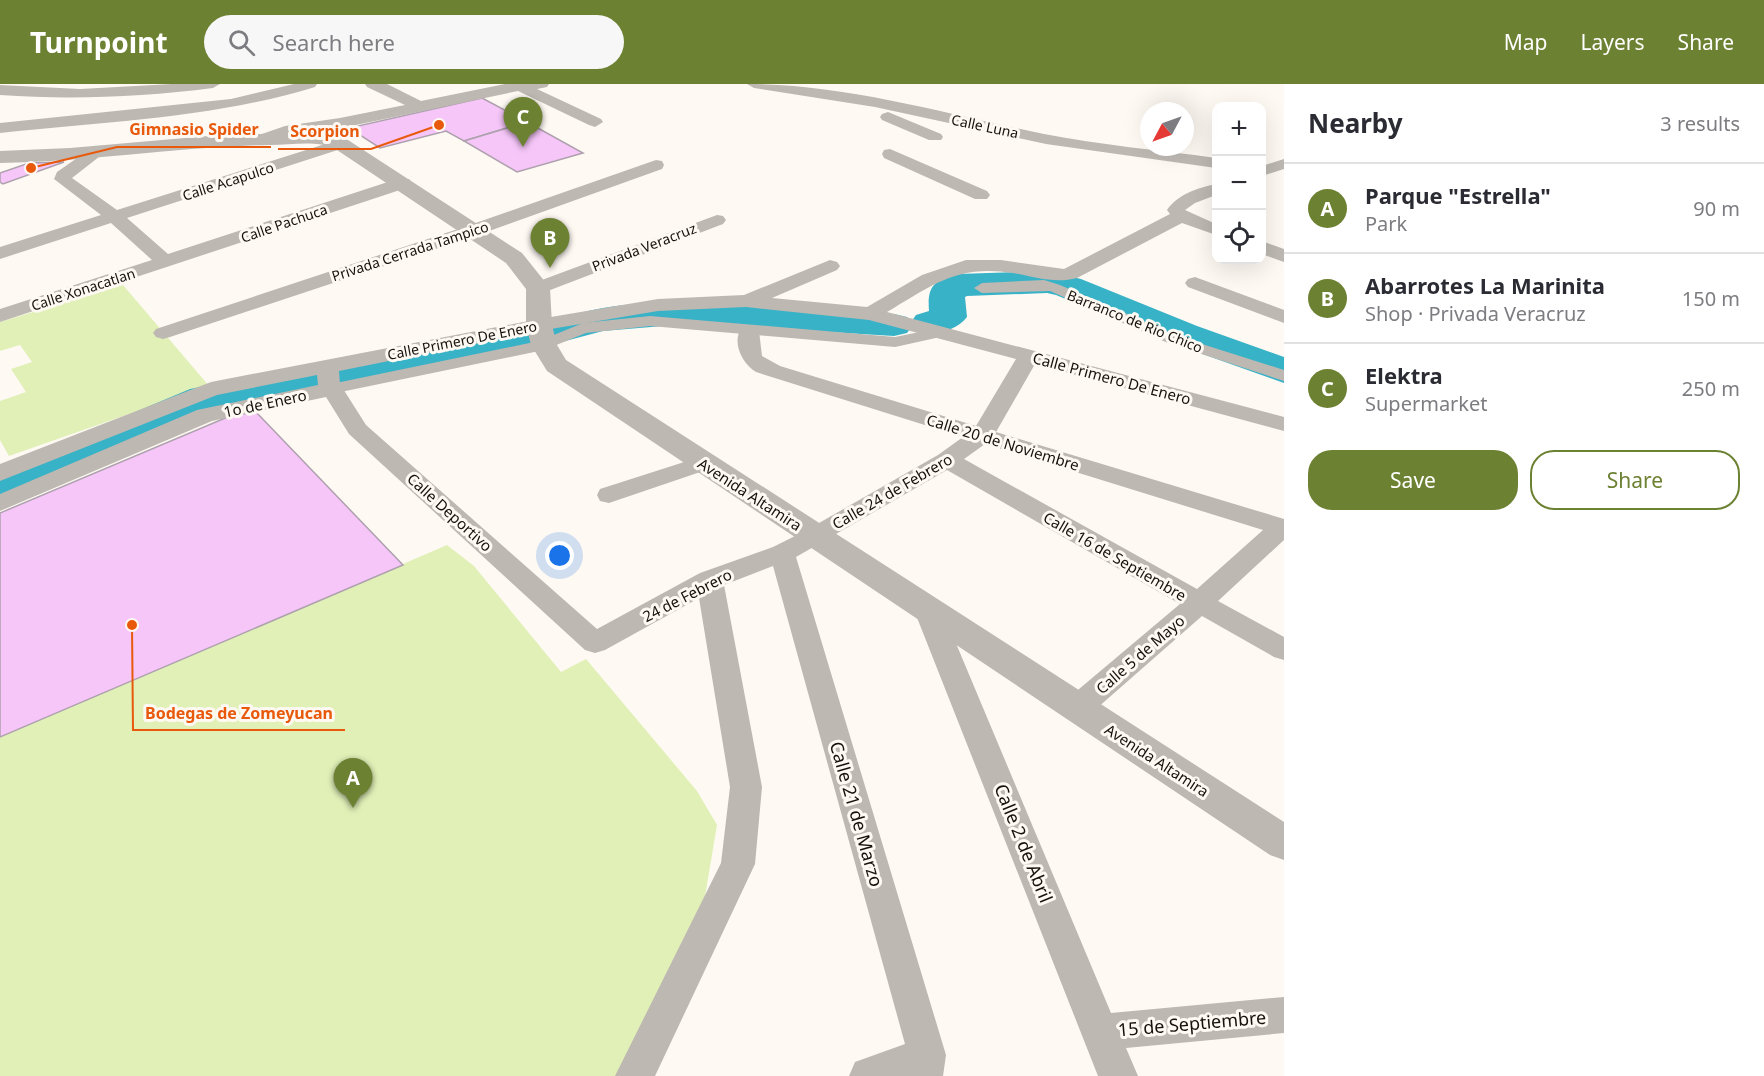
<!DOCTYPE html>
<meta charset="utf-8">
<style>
:root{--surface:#fff;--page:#f7f7f7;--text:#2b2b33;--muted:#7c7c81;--line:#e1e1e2;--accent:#6d8132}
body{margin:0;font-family:"Noto Sans",sans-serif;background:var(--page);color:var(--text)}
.controls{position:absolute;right:18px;top:18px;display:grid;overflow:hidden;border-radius:12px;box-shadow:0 6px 24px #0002}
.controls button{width:54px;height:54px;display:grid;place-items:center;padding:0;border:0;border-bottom:2px solid var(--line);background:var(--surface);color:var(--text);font:30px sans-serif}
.compass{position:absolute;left:1140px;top:18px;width:54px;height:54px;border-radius:50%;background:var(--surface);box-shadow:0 6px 24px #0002;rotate:229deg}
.you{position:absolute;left:560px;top:472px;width:21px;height:21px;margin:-15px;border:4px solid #fff;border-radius:50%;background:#1a73e8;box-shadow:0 0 0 9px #1a73e833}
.badge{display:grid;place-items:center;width:39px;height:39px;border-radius:50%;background:var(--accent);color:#fff;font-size:20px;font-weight:700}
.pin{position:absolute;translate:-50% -50px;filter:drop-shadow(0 2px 3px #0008)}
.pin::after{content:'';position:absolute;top:32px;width:21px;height:18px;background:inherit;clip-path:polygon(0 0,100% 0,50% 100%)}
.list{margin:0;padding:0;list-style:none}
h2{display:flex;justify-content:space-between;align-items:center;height:78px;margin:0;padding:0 24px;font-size:26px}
h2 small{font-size:20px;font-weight:400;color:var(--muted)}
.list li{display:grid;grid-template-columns:39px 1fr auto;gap:18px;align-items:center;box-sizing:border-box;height:90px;padding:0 24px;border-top:2px solid var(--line)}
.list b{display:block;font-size:22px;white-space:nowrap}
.list p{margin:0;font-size:20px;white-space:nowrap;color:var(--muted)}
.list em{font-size:20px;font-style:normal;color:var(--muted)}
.actions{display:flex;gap:12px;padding:18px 24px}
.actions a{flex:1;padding:14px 0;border:2px solid var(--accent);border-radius:24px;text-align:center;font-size:21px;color:var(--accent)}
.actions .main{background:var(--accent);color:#fff}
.icon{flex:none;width:33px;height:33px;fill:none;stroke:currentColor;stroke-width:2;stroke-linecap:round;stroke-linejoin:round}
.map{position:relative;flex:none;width:1284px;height:992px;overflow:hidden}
header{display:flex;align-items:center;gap:36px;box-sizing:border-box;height:84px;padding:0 30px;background:var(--accent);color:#fff}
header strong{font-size:28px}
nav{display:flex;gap:33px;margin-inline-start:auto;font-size:21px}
.search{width:420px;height:54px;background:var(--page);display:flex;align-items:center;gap:15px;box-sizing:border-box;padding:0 21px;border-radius:33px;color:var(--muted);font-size:22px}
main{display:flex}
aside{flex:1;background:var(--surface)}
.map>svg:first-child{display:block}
.green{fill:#e0f0b7}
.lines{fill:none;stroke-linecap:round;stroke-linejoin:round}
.river{fill:#37b2c7;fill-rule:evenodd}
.building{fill:#f6c6f9;stroke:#aea1ae;stroke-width:1.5}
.pedestrian{fill:#bdb8b2;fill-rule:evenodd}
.minor{fill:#bdb8b2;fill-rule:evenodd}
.tertiary{fill:#bdb8b2;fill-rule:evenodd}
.labels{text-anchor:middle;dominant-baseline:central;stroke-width:6;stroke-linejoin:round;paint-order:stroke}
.far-street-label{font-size:14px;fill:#15110c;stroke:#fef9f3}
.street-label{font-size:15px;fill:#15110c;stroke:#fef9f3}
.near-street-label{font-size:18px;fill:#15110c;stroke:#fef9f3}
.leader{fill:none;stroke:#e8590c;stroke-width:2}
.callout-dot{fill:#e8590c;stroke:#fef9f3;stroke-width:2}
.callout-label{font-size:16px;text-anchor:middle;font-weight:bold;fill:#e8590c;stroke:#fef9f3;stroke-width:6;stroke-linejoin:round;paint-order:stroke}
</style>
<header>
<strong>Turnpoint</strong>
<div class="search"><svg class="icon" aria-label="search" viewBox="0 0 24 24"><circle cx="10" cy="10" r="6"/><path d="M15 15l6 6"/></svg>Search here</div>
<nav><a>Map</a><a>Layers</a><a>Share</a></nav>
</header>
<main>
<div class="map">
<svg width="1284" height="992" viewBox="0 0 1284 992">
<rect width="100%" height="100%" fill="#fef9f3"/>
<g class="green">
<path d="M 123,201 L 209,302 L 9,372 L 0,356 L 0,317 L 26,308 L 11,285 L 32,278 L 20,261 L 0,267 L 0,238 Z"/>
<path d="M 447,461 L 474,482 L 561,588 L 586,575 L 697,707 L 717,741 L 696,866 L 635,992 L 0,992 L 0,653 Z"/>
</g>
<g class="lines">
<path class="river" d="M 1047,187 L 1081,195 L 1197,242 L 1284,273 L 1284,299 L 1169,258 L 1056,211 L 1047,209 L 967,212 L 965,213 L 967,233 C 956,248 933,251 916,247 L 912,242 L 907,249 L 894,252 L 730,242 L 663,242 L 603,247 L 524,268 L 216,324 L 16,412 L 0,416 L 0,385 L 190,305 L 205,302 C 308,283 411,265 515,246 C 549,240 581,226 616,222 C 708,211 803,222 894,230 L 907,233 L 911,238 L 916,231 L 929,227 C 927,202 934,196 958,190 Z"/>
</g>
<g class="building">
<path d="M 482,14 L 527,38 L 464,57 L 446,47 L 380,64 L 349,44 Z"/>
<path d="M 527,38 L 583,69 L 517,88 L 464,57 Z"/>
<path d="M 64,78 L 3,100 L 0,98 L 0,89 L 29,79 Z"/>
<path d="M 256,328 L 403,481 L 0,653 L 0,429 L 230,332 Z"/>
</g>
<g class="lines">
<g class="pedestrian">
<path d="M 1044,196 L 1060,201 L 1180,253 L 1284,286 L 1284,297 L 1168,259 L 1050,207 L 982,209 L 974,204 L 982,199 Z"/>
<path d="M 650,232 L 895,253 L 939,244 L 947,249 L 945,252 L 895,263 L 650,242 L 586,249 L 544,266 L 331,310 L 325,309 L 322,305 L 325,301 L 331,300 L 539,257 L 583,239 Z"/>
</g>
<g class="minor">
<path d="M 172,0 L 220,0 L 213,4 C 142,13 71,16 0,11 L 0,1 L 80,5 Z"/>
<path d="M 294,0 L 317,0 L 315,3 C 214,34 105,38 0,49 L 0,39 L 231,15 Z"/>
<path d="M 365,0 L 387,0 L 421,17 L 505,0 L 549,0 L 547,3 L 537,5 L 601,35 L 603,38 L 595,43 L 589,41 L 518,7 L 351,42 L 296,49 L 265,59 L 257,54 L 259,51 L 285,42 L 340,34 L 405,21 L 367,3 Z"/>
<path d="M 747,0 C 847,0 945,30 1044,50 C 1100,61 1159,66 1216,74 L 1216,84 L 1046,60 L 875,23 L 754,4 Z"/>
<path d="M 888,28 L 941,50 L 943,53 L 941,56 L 929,56 L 882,36 L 880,33 L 882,30 Z"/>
<path d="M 341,55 L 347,57 L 349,60 L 347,63 L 127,134 L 168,170 L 397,95 L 409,95 L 412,99 L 409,103 L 0,238 L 0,225 L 152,176 L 111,139 L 0,175 L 0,163 L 101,131 L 54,95 L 57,88 L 90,65 L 96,64 L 104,69 L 72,94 L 117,126 Z"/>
<path d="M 890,65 L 987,107 L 990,111 L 987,115 L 975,115 L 884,74 L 882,70 L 884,66 Z"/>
<path d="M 1284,75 L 1284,85 L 1262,92 L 1262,82 Z"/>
<path d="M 656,76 L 662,77 L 664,81 L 662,85 L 481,150 L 170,253 L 163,255 L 156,253 L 153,249 L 156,245 L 467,142 Z"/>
<path d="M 1216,100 L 1216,111 L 1195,119 L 1185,126 L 1216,140 L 1216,151 L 1182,139 L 1077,194 C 1055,200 1035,193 1013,189 C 958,180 932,201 887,228 L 1284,333 L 1284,347 L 1035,280 L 996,348 L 1284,435 L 1284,456 L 1218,517 L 1284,553 L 1284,576 L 1274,573 L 1202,532 L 1088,632 L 1077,635 L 1066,632 L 1062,624 L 1066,616 L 1180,520 L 947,386 L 796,473 L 946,971 L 943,992 L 849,992 L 855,978 L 905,960 L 773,482 L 724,501 L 762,703 L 755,780 L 655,992 L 615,992 L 721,779 L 730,703 L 699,514 L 605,566 L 595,569 L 585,566 L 349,350 L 326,313 L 212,337 L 0,427 L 0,410 L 197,326 L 318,301 L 317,291 L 217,311 L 0,397 L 0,380 L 211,298 L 539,235 L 658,215 L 744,211 L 830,176 L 837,178 L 840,182 L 837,186 L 772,214 L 867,223 L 922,191 L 966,176 L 1001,176 L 1064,185 L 1170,130 L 1167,126 C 1178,110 1198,104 1216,100 ZM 746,223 L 869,236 L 1016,275 L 976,342 L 780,282 L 762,272 L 759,247 L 756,243 L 749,241 L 742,243 C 731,258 742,279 756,288 L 963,353 L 938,371 L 805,447 L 773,463 L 700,489 L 597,545 L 366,341 L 340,300 L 339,287 L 539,247 L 658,227 ZM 985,360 L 1263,446 L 1197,505 L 964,375 Z"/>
<path d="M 717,131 L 723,132 L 726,136 L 723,140 L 545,208 L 531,208 L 528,204 L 531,200 Z"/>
<path d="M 1262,157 L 1284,165 L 1284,178 L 1262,170 Z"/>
<path d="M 1195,193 L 1284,226 L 1284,239 L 1188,203 L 1185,199 L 1188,195 Z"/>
<path d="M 703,372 L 712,374 L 715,379 L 712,384 L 609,419 L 600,417 L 597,411 L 600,405 Z"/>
<path d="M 928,516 L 938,519 L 942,526 L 1111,929 L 1284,913 L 1284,949 L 1126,964 L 1138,992 L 1098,992 L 914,526 L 918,519 Z"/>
</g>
<path class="tertiary" d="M 310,48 L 326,49 L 348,56 L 522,169 L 550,204 L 552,241 L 557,261 L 566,276 L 1284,738 L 1284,776 L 1270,771 L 547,287 L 531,261 L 526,241 L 526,205 L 506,179 L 334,64 C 315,56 291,61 270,61 C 180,62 90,78 0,79 L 0,67 L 70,64 L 208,52 Z"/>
</g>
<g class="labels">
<g class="far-street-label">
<text transform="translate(985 42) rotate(12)">Calle Luna</text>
<text transform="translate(228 97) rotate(-18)">Calle Acapulco</text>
<text transform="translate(284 139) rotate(-19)">Calle Pachuca</text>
<text transform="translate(644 163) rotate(-21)">Privada Veracruz</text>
<text transform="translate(410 167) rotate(-18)">Privada Cerrada Tampico</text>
<text transform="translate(83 205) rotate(-18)">Calle Xonacatlan</text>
<text transform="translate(1135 237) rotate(22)">Barranco de Rio Chico</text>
<text transform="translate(462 256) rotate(-11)">Calle Primero De Enero</text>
</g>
<g class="street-label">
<text transform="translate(1112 294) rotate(15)">Calle Primero De Enero</text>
<text transform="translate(265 319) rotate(-12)">1o de Enero</text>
<text transform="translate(1003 358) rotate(17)">Calle 20 de Noviembre</text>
<text transform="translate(892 407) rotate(-30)">Calle 24 de Febrero</text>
<text transform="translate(750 410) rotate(33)">Avenida Altamira</text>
<text transform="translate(450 428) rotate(42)">Calle Deportivo</text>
<text transform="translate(1115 472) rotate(30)">Calle 16 de Septiembre</text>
<text transform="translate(687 511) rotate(-27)">24 de Febrero</text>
<text transform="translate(1140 570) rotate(-41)">Calle 5 de Mayo</text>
<text transform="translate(1157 676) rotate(33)">Avenida Altamira</text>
</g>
<g class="near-street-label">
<text transform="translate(857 730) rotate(74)">Calle 21 de Marzo</text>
<text transform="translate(1024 759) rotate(68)">Calle 2 de Abril</text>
<text transform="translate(1192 939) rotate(-5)">15 de Septiembre</text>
</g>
</g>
<path class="leader" d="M31 84L117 63H271M439 41L371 65H278M132 541L133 646H345"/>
<g class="callout-dot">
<circle cx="31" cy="84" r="6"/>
<circle cx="439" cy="41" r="6"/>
<circle cx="132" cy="541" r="6"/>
</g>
<g class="callout-label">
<text x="194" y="51">Gimnasio Spider</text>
<text x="325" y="53">Scorpion</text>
<text x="239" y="635">Bodegas de Zomeyucan</text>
</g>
</svg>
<div class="controls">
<button>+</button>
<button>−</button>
<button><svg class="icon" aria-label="locate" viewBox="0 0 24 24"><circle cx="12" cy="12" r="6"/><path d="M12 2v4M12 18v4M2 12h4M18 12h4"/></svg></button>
</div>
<svg class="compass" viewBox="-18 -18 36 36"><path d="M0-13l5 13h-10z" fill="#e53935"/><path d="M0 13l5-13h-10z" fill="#7c7c81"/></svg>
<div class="you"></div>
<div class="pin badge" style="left:353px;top:724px">A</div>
<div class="pin badge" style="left:550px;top:184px">B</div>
<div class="pin badge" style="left:523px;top:63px">C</div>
</div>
<aside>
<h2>Nearby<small>3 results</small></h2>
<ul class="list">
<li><span class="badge">A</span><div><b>Parque &quot;Estrella&quot;</b><p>Park</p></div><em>90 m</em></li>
<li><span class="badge">B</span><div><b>Abarrotes La Marinita</b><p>Shop · Privada Veracruz</p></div><em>150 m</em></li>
<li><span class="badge">C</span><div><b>Elektra</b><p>Supermarket</p></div><em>250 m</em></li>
</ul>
<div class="actions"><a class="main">Save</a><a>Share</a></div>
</aside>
</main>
